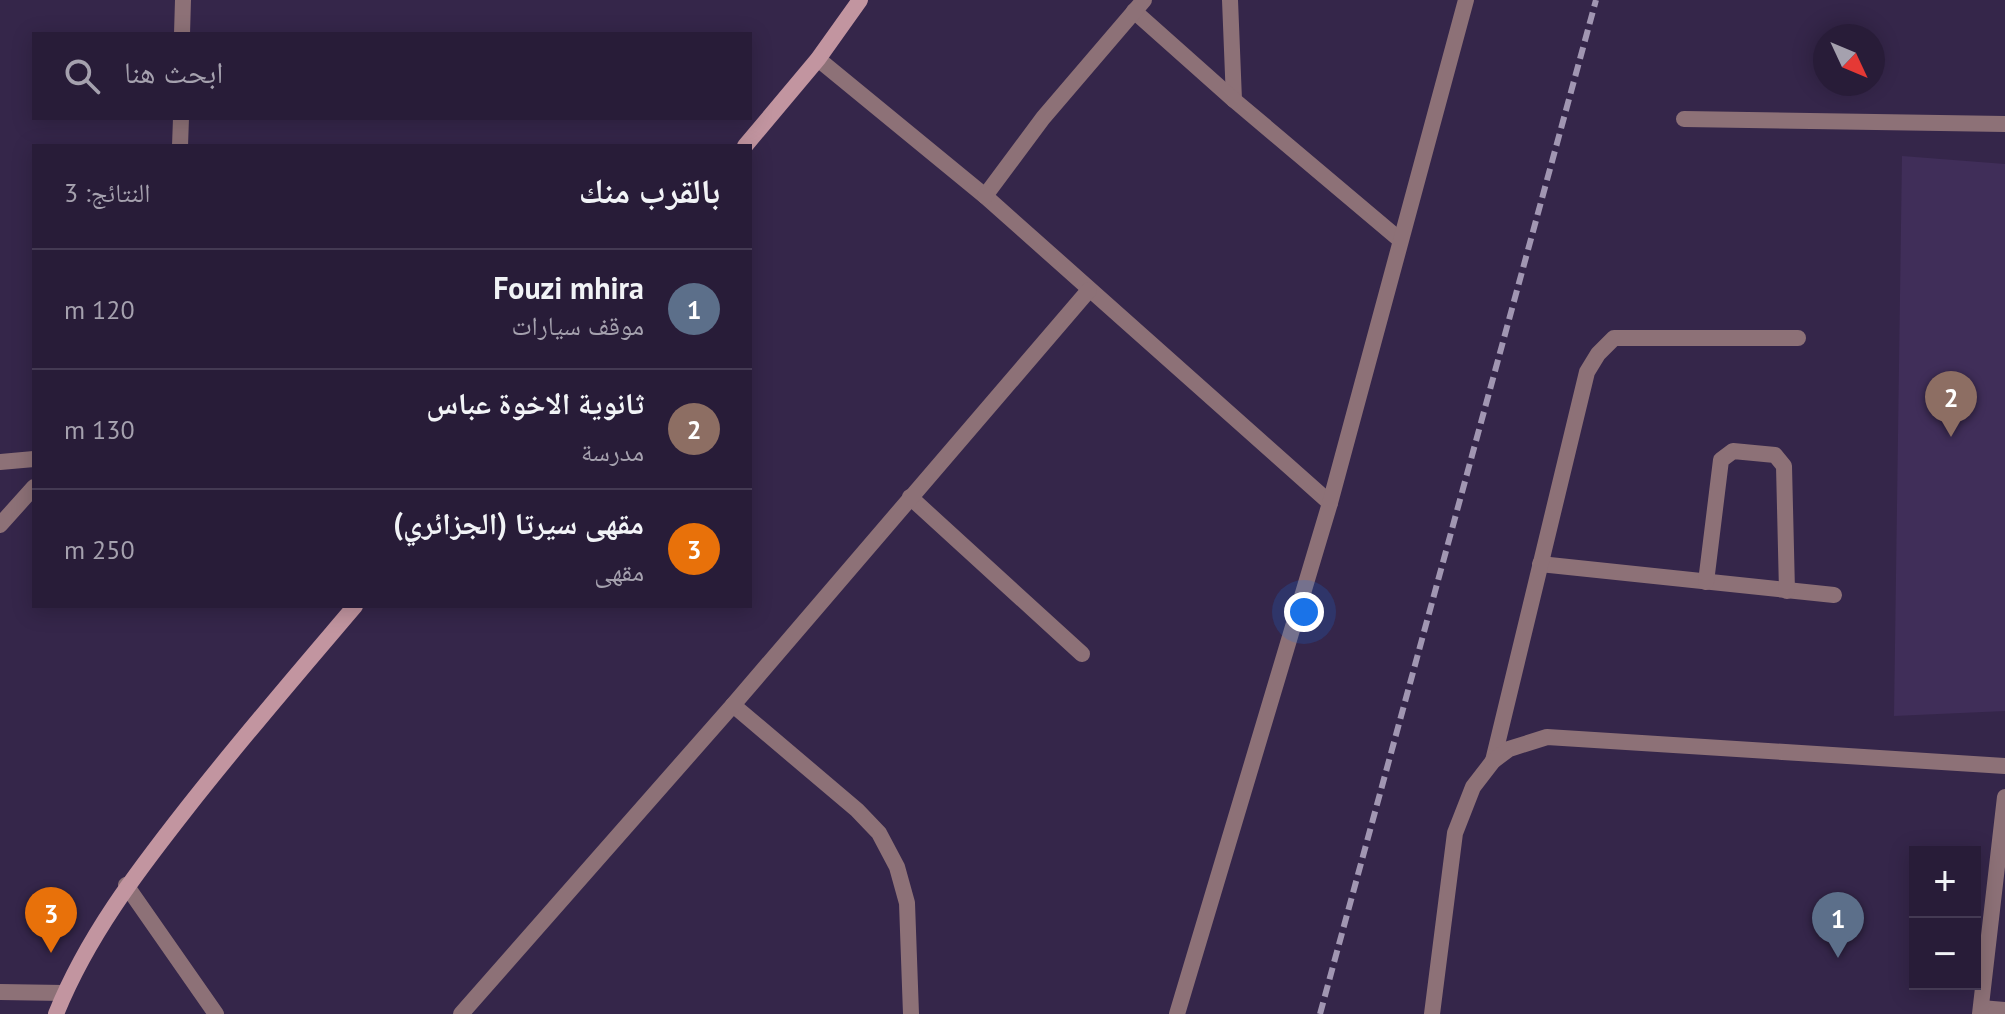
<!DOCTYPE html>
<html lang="ar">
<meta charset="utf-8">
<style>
:root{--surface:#281c38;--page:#302540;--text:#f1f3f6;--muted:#a5a1ae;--line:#443a53;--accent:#b45309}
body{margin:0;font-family:"PT Sans","Noto Naskh Arabic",sans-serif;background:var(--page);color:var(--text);direction:rtl}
.controls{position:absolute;right:24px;bottom:24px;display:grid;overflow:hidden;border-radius:0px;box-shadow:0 4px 20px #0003}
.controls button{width:72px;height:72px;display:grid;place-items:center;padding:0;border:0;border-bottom:2px solid var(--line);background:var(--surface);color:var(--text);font:40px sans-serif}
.compass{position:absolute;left:1813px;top:24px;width:72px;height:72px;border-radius:50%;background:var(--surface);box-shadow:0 4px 20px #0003;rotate:134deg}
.you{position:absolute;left:1304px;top:612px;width:28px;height:28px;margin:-20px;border:6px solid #fff;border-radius:50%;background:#1a73e8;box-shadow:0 0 0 12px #1a73e833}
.badge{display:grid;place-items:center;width:52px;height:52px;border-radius:50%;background:var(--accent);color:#fff;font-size:26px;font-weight:700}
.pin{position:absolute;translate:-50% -66px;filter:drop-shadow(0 2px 4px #0008)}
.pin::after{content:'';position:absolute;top:42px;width:28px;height:24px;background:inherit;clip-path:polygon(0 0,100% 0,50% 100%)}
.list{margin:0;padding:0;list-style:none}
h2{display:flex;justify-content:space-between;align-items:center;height:104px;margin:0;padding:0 32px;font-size:34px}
h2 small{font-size:26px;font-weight:400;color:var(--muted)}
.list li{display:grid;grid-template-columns:52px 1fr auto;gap:24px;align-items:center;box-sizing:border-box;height:120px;padding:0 32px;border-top:2px solid var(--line)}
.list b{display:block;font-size:30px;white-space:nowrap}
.list p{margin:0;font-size:26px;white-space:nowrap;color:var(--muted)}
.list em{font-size:26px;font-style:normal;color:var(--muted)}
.icon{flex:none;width:44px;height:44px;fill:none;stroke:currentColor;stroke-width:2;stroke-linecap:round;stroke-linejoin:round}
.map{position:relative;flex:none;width:2005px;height:1014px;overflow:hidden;direction:ltr}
.search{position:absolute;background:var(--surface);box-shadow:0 4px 20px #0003;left:32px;top:32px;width:720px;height:88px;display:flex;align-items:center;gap:20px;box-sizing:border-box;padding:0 28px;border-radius:0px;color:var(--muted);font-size:30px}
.panel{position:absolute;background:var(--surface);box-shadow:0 4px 20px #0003;left:32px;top:144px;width:720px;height:464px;border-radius:0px;direction:rtl}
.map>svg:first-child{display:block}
.built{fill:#402e59}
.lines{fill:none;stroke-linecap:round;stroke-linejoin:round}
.street{stroke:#8d7177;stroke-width:16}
.secondary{stroke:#c295a0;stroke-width:16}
.rail{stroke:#a196b2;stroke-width:6;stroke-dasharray:12 6;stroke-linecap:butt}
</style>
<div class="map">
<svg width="2005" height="1014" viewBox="0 0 2005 1014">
<rect width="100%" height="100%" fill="#35264a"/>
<path class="built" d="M 1902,156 L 2005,164 L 2005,711 L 1894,716 Z"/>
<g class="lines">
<g class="street">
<path d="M 1230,0 L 1234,100"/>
<path d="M 1134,11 L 1234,100 L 1400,240"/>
<path d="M 182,34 L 183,0"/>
<path d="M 818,59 L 985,196 L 1330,503"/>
<path d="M 1684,119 L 2005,124"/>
<path d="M 180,146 L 181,118"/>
<path d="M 985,196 L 1043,118 L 1144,0"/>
<path d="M 0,462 L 34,459"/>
<path d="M 910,497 L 1082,654"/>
<path d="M 0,525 L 34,487"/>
<path d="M 1540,564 L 1834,595"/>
<path d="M 1706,582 L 1721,460 L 1733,451 L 1775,455 L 1784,466 L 1787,591"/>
<path d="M 733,705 L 857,810 L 879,833 L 897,867 L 907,903 L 911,1014"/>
<path d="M 1493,761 L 1587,372 L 1598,354 L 1614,338 L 1798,338"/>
<path d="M 126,885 L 216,1014"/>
<path d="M 0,992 L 64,993"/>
<path d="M 1981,1008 L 2005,1010"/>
<path d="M 461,1014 L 733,705 L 1089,290"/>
<path d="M 1177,1014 L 1330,503 L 1466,0"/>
<path d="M 1432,1014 L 1455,833 L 1473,787 L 1493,761 L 1509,749 L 1547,737 L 2005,766"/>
<path d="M 1980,1014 L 2005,797"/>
</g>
<g class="secondary">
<path d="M 745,146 L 818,59 L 860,0"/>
<path d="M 56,1014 C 87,937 136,873 187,808 C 241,739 298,673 355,606"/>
</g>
<path class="rail" d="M 1320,1014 L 1596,0"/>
</g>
</svg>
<div class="controls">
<button>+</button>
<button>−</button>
</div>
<svg class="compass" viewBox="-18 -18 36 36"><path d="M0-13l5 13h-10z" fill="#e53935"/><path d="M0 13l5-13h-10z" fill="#a5a1ae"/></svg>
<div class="you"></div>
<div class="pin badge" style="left:1838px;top:958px;background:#5c6f8a">1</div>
<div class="pin badge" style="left:1951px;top:437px;background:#8d6e63">2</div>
<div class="pin badge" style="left:51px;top:953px;background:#e8710a">3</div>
<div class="search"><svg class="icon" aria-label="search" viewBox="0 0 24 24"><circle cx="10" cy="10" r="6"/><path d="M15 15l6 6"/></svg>ابحث هنا</div>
<section class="panel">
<h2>بالقرب منك<small>النتائج: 3</small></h2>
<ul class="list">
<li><span class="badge" style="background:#5c6f8a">1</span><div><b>Fouzi mhira</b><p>موقف سيارات</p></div><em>120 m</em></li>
<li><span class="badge" style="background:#8d6e63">2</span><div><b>ثانوية الاخوة عباس</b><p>مدرسة</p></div><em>130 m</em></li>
<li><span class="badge" style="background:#e8710a">3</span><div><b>مقهى سيرتا (الجزائري)</b><p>مقهى</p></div><em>250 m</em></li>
</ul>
</section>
</div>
